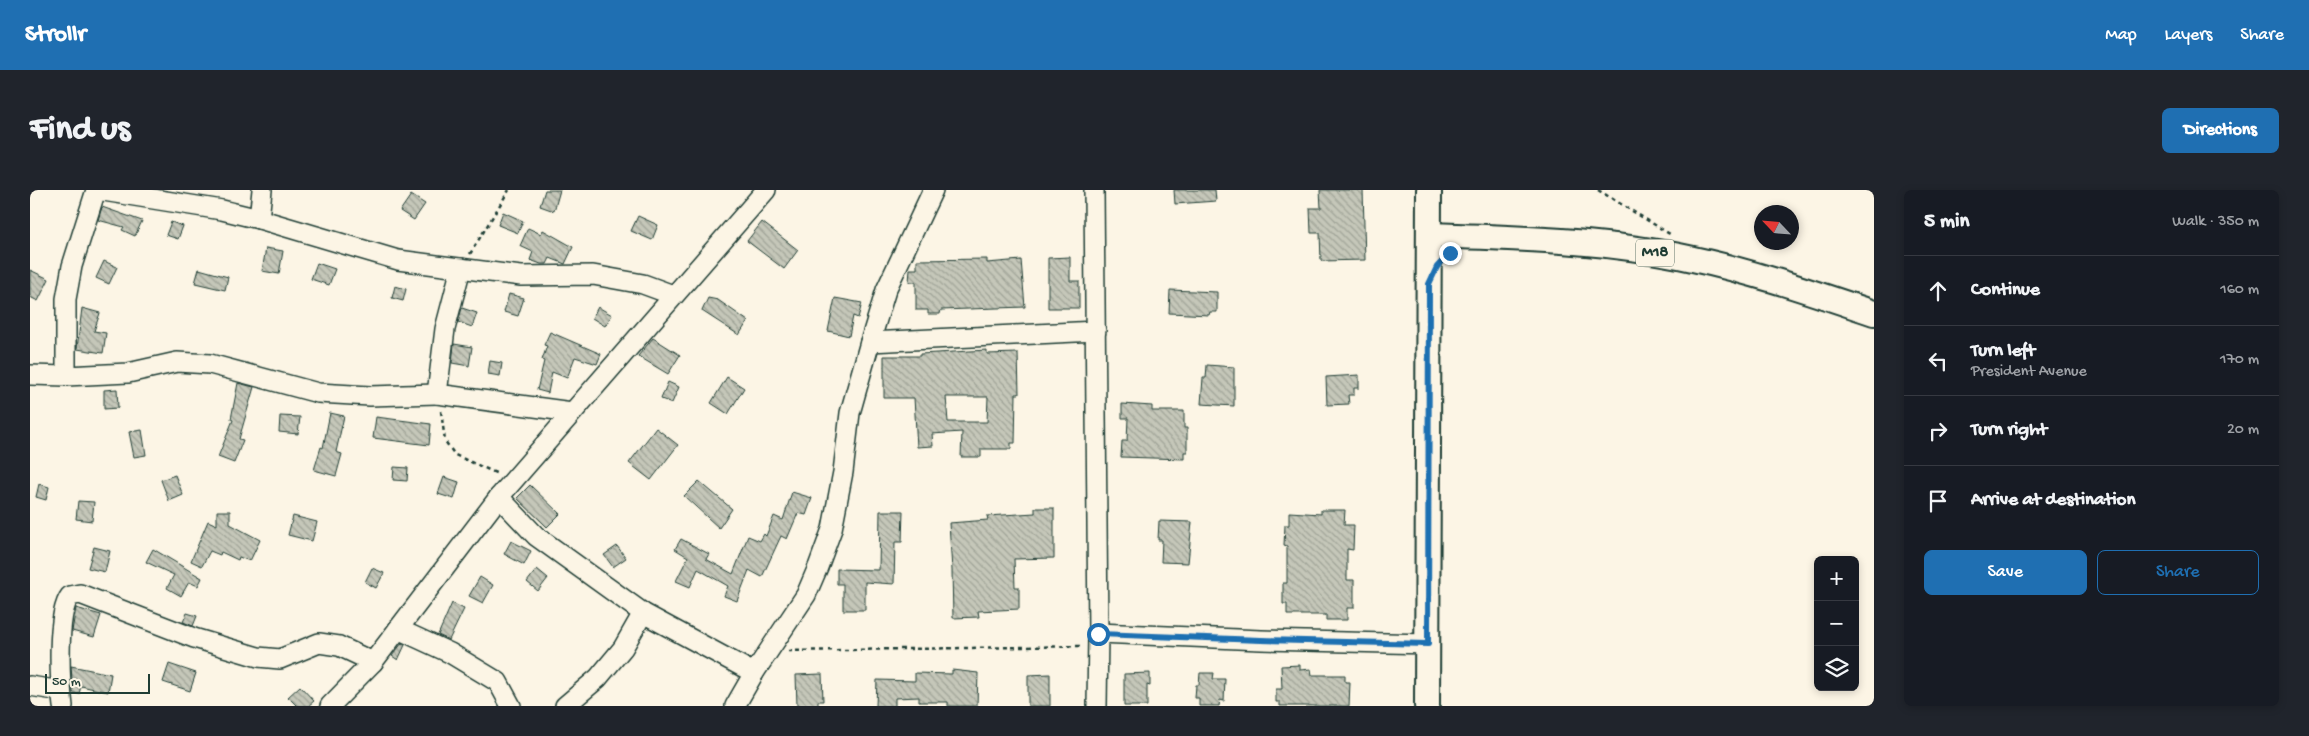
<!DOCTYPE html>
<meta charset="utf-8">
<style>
:root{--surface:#171b24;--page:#20242c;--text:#f1f3f6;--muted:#9ea1a6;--line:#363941;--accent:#1f6fb2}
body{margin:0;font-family:"Gochi Hand",sans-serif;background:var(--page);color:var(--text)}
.controls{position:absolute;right:15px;bottom:15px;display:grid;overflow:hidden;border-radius:8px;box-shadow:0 2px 8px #0003}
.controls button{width:45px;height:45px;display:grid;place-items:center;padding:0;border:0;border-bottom:1px solid var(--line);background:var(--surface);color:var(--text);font:25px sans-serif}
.compass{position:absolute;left:1724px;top:15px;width:45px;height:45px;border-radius:50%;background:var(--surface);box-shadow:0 2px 8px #0003;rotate:296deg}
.scale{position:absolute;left:15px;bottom:12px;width:105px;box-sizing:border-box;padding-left:5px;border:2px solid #1f3d34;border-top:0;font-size:14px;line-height:18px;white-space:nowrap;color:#1f3d34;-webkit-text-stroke:4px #fcf5e5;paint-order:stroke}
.stop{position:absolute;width:15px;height:15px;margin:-11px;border:4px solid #1f6fb2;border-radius:50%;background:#fff}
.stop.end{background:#1f6fb2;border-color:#fff;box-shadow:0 1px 5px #0008}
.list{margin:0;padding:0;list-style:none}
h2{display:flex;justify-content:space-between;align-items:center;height:65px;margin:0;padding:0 20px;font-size:21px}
h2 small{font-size:16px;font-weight:400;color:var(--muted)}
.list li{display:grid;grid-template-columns:32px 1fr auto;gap:15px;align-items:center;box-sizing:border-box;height:70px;padding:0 20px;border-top:1px solid var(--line)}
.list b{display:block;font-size:19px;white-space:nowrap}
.list p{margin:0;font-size:16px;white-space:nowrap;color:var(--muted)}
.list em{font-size:16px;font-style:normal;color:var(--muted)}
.actions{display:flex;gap:10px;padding:15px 20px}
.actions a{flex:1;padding:11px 0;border:1px solid var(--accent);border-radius:8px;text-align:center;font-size:18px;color:var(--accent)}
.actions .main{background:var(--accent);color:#fff}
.icon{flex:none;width:28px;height:28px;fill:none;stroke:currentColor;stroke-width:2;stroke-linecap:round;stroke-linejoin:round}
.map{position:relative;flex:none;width:1844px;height:516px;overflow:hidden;border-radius:8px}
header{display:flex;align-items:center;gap:30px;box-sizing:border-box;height:70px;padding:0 25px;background:var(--accent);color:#fff}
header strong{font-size:24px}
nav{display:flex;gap:28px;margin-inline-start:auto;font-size:18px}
.intro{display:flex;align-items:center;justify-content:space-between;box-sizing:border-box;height:120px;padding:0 30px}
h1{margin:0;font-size:35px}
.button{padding:12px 22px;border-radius:8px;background:var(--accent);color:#fff;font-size:18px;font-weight:700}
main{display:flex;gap:30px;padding:0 30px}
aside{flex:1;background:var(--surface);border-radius:8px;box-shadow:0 2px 8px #0003}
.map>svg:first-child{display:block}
.building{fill:url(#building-back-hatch);stroke:#1f3d34;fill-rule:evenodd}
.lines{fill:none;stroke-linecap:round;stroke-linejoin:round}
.minor-casing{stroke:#1f3d34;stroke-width:22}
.major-casing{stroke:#1f3d34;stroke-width:28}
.path{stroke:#1f3d34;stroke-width:2.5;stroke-dasharray:4 4;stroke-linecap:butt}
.minor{stroke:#fcf5e5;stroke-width:19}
.major{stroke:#fcf5e5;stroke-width:24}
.route{stroke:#1f6fb2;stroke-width:6}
.labels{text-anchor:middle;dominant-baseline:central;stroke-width:4;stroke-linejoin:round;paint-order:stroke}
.shield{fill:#fcf5e5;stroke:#617469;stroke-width:1}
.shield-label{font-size:16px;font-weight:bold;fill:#1f3d34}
</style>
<header>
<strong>Strollr</strong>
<nav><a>Map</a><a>Layers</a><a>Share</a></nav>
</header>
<div class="intro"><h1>Find us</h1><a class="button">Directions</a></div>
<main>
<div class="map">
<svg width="1844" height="516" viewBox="0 0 1844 516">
<defs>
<pattern id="building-back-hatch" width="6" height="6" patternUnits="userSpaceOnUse" patternTransform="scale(1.25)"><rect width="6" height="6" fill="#c5c7b9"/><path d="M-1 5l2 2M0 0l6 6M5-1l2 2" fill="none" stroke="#9fa397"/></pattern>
</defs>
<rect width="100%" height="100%" fill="#fcf5e5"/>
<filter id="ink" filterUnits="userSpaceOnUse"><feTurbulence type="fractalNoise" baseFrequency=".02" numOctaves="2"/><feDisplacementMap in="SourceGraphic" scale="10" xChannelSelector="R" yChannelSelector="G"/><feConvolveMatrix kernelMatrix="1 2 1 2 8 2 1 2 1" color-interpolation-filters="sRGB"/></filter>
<g filter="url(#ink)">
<g class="building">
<path d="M 515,0 L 530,0 L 524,21 L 510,16 Z"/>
<path d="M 1144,0 L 1185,0 L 1186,11 L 1145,14 Z"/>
<path d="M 1290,0 L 1333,0 L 1335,70 L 1291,71 L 1290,43 L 1281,43 L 1280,18 L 1291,18 Z"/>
<path d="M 381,5 L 395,14 L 384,30 L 370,21 Z"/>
<path d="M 72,17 L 112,31 L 105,46 L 92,40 L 94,37 L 68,30 Z"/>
<path d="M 473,22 L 493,31 L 488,43 L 468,35 Z"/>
<path d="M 608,26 L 628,35 L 622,50 L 601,41 Z"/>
<path d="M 141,32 L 153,36 L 148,49 L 136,45 Z"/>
<path d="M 732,32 L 768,60 L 754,79 L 717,51 Z"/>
<path d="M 498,38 L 511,44 L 513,40 L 543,57 L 535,74 L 520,68 L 517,74 L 511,74 L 500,70 L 503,62 L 490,56 Z"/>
<path d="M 236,58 L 253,61 L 249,84 L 232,81 Z"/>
<path d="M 1040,67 L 1040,91 L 1049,91 L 1049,118 L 1018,118 L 1018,68 Z"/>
<path d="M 957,69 L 957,73 L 991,70 L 995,117 L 911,120 L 910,124 L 898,124 L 898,120 L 886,120 L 886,92 L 879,92 L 880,79 L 887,79 L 887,70 Z"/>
<path d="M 74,71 L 87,77 L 79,94 L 66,88 Z"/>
<path d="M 287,73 L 305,79 L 299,95 L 281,89 Z"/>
<path d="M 169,79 L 198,87 L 195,100 L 165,93 Z"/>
<path d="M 0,80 L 19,89 L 8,111 L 0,107 Z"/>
<path d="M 365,96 L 376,99 L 373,111 L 362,108 Z"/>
<path d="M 1140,100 L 1187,102 L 1187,122 L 1180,122 L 1179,125 L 1139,123 Z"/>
<path d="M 479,104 L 494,108 L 488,126 L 474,122 Z"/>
<path d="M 678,108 L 688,110 L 718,131 L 709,145 L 672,121 Z"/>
<path d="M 805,108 L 832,113 L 828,128 L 823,126 L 819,146 L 798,141 Z"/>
<path d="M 568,117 L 582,125 L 575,136 L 562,128 Z"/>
<path d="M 52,118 L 70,123 L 64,141 L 76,143 L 73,163 L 47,159 Z"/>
<path d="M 432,118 L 447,123 L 442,137 L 428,132 Z"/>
<path d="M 520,142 L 571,164 L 567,174 L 545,167 L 537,188 L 522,182 L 518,203 L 507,200 L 514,171 L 512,170 L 517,156 L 514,155 Z"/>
<path d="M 623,148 L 650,165 L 638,184 L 608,166 Z"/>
<path d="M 424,154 L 442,157 L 439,176 L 422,173 Z"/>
<path d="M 957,160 L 957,164 L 988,163 L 989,204 L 986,204 L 985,253 L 981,253 L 981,259 L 951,259 L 951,267 L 931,267 L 932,242 L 902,244 L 903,256 L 887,257 L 884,208 L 854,208 L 854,166 L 890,166 L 890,164 ZM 916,207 L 958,207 L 957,232 L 918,232 Z"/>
<path d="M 460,171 L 472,173 L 470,186 L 458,184 Z"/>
<path d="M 1177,175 L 1204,177 L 1204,216 L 1171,214 L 1173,188 L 1176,188 Z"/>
<path d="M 1329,185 L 1329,198 L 1324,198 L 1324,205 L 1318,205 L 1319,214 L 1297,215 L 1296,187 Z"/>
<path d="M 697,187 L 714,198 L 698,224 L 681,213 Z"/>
<path d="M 638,192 L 649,197 L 642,213 L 631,209 Z"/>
<path d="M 208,193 L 224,197 L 209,249 L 213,250 L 204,273 L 188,267 L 203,230 L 201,229 Z"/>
<path d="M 87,199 L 88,218 L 74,219 L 74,200 Z"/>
<path d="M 1092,214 L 1122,216 L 1122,221 L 1154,221 L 1154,238 L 1157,238 L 1157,262 L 1154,262 L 1154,269 L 1091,267 L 1092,251 L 1097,251 L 1098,228 L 1092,228 Z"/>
<path d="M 300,223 L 314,226 L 306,262 L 312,264 L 306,286 L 284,280 L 291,257 L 293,258 Z"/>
<path d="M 250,226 L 270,227 L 268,244 L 249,242 Z"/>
<path d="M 346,227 L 401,234 L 399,255 L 343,248 Z"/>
<path d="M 626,238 L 648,255 L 621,290 L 599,273 Z"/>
<path d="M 112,240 L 116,265 L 104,267 L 99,242 Z"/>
<path d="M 364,277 L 378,278 L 377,291 L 363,290 Z"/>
<path d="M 145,285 L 153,305 L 139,311 L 131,290 Z"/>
<path d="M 414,287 L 429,292 L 424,309 L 408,304 Z"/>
<path d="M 669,291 L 702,319 L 689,338 L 654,306 Z"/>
<path d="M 9,294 L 19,297 L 16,310 L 6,307 Z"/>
<path d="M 500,295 L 530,324 L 517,337 L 487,308 Z"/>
<path d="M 762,302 L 782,308 L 776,325 L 768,323 L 757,349 L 751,346 L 732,387 L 719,380 L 707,411 L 694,406 L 698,396 L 668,379 L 660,397 L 646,391 L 658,367 L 645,359 L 651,349 L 679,364 L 676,369 L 703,384 L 718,346 L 730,351 L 734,344 L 736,346 L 744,326 L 753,330 Z"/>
<path d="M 48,311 L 64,312 L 62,331 L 46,329 Z"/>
<path d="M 1005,318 L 1024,318 L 1024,368 L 984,369 L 985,397 L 989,397 L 989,419 L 948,421 L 949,427 L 923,428 L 922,380 L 919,333 L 958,330 L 957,326 L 1005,323 Z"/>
<path d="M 1291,320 L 1315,320 L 1314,335 L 1324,335 L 1323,360 L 1317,359 L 1317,390 L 1324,390 L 1324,418 L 1317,418 L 1317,430 L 1296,430 L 1296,425 L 1257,425 L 1257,414 L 1253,414 L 1253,393 L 1257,393 L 1257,356 L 1254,355 L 1255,335 L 1259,335 L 1259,322 L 1291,324 Z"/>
<path d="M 187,321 L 200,321 L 200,334 L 230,350 L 220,371 L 209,367 L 208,370 L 191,362 L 190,365 L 180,361 L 172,376 L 161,371 L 178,331 L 187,335 Z"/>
<path d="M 850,321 L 873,321 L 872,352 L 865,352 L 864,394 L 835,392 L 835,420 L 813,420 L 813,394 L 807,394 L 807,379 L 849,380 Z"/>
<path d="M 263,326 L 287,332 L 282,351 L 258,345 Z"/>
<path d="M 1129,331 L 1162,332 L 1158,373 L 1131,372 L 1132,350 L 1128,350 Z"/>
<path d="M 481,351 L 501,361 L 494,375 L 474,364 Z"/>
<path d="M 587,356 L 596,368 L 583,377 L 574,365 Z"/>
<path d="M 64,357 L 80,361 L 75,382 L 58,378 Z"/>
<path d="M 123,359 L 172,388 L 168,396 L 159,392 L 151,406 L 137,398 L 144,385 L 116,372 Z"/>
<path d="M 342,378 L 354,383 L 346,398 L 335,392 Z"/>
<path d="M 507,379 L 518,388 L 508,401 L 497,392 Z"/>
<path d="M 450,387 L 463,395 L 453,413 L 439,406 Z"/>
<path d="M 422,413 L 434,419 L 419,450 L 408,445 Z"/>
<path d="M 46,418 L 71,425 L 64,447 L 42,441 Z"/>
<path d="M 157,423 L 167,426 L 163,436 L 153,432 Z"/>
<path d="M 372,453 L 375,455 L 368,470 L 362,466 Z"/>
<path d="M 139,474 L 166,483 L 160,501 L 133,492 Z"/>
<path d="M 1270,475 L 1270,480 L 1281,479 L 1282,485 L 1315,485 L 1315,492 L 1320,492 L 1319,516 L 1250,516 L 1250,512 L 1246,512 L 1246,499 L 1252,499 L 1251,476 Z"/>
<path d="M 41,476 L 81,484 L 78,502 L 51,496 L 49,504 L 43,503 Z"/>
<path d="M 922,480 L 948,483 L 947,516 L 918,516 L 918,512 L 889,512 L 889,507 L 865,508 L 865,516 L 846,516 L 847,490 L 885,491 L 885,483 L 922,484 Z"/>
<path d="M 1120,483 L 1120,496 L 1117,495 L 1117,516 L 1094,516 L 1094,484 Z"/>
<path d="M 1170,483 L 1184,483 L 1183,489 L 1195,489 L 1194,511 L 1190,510 L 1189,516 L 1169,516 L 1169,508 L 1165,508 L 1166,495 L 1169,495 Z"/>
<path d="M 792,484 L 793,511 L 788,511 L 788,516 L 767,516 L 766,485 Z"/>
<path d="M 1020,484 L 1020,516 L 998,516 L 998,485 Z"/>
<path d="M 270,496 L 284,511 L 278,516 L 267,516 L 258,507 Z"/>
</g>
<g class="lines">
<g class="minor-casing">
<g id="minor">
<path d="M 67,0 L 192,20 L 229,29 L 368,70 L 491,86 L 563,85 L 613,94 L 643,105"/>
<path d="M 1064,0 L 1068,443 L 1067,516"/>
<path d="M 229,29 L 232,0"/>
<path d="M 431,78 L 415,139 L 407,204 L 542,222"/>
<path d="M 840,152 L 1066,141"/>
<path d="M 0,185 L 36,186 L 98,183 L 147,172 L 180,174 L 288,203 L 340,206 L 407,204"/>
<path d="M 36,186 L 36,109 L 42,76 L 66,0"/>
<path d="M 469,307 L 506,346 L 613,423 L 724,483"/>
<path d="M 368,439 L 420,463 L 468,492 L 481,516"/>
<path d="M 1068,443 L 1231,450 L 1398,454"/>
<path d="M 0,496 L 31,501"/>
<path d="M 33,516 C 30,493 26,424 40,406 L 50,404 L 164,448 L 228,467 L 250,469 L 289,453 L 309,456 L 343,472"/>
<path d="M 300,516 L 343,472 L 469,307 L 736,0"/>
<path d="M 535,516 L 568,488 L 593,458 L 613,423"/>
<path d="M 705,516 L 724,483 L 776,405 L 788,377 L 802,339 L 813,282 L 820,223 L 840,152 L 856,100 L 903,0"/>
</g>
</g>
<g class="major-casing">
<g id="major">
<path d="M 1399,45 C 1487,48 1576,50 1663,69 C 1724,82 1784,103 1844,123"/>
<path d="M 1397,516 L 1399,0"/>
</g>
</g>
<g class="path">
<path d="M 1568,0 L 1643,46"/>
<path d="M 440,64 L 479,0"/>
<path d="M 411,221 L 415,251 L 425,265 L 468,284"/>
<path d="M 758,461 L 1053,456"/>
</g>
<use href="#minor" class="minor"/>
<use href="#major" class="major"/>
</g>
</g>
<g class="lines" filter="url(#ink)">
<path class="route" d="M 1068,444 L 1231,450 L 1398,454 L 1399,94 L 1407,77 L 1420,63"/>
</g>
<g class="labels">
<rect class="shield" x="1606" y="49.5" width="38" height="27" rx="4"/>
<g class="shield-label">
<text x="1625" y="63">M18</text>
</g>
</g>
</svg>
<div class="controls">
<button>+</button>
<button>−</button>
<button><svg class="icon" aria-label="layers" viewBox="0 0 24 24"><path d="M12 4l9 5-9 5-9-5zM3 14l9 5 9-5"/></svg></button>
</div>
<svg class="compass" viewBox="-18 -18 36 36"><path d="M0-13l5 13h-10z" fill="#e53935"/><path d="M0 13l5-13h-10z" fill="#9ea1a6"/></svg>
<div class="scale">50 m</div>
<div class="stop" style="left:1068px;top:444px"></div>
<div class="stop end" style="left:1420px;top:63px"></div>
</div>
<aside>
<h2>5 min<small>Walk · 350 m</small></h2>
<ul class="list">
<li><svg class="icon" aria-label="ahead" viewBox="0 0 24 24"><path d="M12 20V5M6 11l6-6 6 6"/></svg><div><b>Continue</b></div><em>160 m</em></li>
<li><svg class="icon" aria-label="left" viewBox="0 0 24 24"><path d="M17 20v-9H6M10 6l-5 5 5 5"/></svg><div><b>Turn left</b><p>President Avenue</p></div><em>170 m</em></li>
<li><svg class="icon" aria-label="right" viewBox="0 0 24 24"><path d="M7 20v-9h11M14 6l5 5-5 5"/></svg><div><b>Turn right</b></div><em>20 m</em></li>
<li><svg class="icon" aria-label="arrive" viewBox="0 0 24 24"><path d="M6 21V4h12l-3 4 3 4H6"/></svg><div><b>Arrive at destination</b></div></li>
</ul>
<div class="actions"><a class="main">Save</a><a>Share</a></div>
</aside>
</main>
